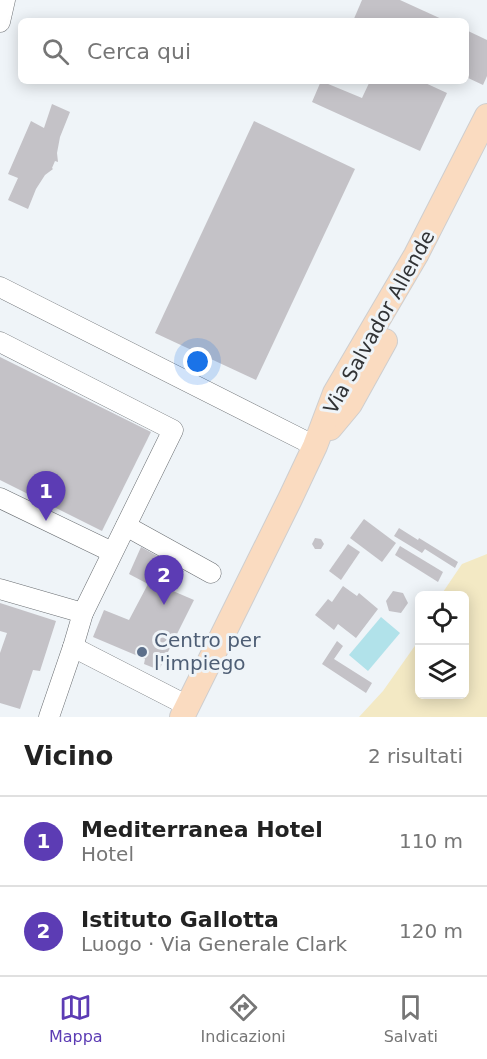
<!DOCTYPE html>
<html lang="it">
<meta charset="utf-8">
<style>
:root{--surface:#fff;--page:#f6f6f6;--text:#222;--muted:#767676;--line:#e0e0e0;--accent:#5c3cb4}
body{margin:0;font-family:"DejaVu Sans",sans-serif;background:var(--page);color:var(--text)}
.controls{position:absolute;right:18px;bottom:18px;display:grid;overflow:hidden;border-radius:9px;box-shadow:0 3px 15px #0003}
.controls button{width:54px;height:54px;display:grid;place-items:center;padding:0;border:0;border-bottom:2px solid var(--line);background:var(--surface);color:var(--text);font:30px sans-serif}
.you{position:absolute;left:198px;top:362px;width:21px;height:21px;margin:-15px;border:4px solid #fff;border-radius:50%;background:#1a73e8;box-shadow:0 0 0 9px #1a73e833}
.badge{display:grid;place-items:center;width:39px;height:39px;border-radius:50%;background:var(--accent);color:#fff;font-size:20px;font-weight:700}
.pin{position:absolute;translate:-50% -50px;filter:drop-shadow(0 2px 3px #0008)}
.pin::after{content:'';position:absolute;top:32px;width:21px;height:18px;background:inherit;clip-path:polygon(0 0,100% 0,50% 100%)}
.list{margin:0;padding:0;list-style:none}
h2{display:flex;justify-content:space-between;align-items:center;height:78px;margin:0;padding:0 24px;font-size:26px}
h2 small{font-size:20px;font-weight:400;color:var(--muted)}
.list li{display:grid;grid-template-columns:39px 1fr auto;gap:18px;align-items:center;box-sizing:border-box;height:90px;padding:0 24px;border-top:2px solid var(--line)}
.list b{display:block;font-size:22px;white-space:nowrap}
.list p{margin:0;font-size:20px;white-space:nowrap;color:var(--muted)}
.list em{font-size:20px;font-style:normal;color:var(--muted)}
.icon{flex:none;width:33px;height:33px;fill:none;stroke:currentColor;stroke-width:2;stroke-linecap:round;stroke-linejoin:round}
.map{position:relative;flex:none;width:487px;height:717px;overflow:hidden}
.search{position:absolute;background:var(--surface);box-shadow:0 3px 15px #0003;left:18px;right:18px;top:18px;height:66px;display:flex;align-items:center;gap:15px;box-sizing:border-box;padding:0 21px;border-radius:9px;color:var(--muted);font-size:22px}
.sheet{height:258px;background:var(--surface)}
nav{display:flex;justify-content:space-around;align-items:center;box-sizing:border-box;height:84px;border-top:2px solid var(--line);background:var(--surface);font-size:16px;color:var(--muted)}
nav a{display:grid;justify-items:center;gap:3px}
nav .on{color:var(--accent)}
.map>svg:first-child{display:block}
.sand{fill:#f3e9c4}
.water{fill:#b1e2ea}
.building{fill:#c4c2c7}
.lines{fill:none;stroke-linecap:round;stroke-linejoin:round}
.minor-casing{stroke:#696d71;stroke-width:21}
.major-casing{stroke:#cececf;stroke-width:26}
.minor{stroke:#fff;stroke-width:20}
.major{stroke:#fadbc0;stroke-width:24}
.service-dot{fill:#5c6f8a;stroke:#eff4f8;stroke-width:2}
.labels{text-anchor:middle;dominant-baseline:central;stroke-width:6;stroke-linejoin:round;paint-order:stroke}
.street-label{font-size:20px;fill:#313335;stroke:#eff4f8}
.service-label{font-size:20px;fill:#4e5e75;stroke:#eff4f8;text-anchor:start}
</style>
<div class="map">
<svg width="487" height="717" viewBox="0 0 487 717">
<rect width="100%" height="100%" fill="#eff4f8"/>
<path class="sand" d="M 487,554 L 487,717 L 359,717 L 383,691 L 419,640 L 420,694 L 464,694 L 464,596 L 441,595 L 462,564 Z"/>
<path class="water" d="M 381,617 L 400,633 L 368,671 L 349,655 Z"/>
<g class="building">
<path d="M 362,0 L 400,0 L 446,21 L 353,21 Z"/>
<path d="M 466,30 L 487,40 L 487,76 L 483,85 L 466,77 Z"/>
<path d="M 321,81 L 362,98 L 370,81 L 421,81 L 447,93 L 420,151 L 312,102 Z"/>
<path d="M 52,104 L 70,112 L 60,137 L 57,153 L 58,162 L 55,161 L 52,168 L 53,169 L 45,175 L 36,189 L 28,209 L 8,200 L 18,178 L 8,174 L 31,121 L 44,128 Z"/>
<path d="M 254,121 L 355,169 L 256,380 L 155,333 Z"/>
<path d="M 0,357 L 151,432 L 102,531 L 0,480 Z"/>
<path d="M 364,519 L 396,543 L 382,562 L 350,538 Z"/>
<path d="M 399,528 L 418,540 L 419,538 L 458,562 L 455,568 L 425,549 L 422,553 L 394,536 Z"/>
<path d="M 315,538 L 321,539 L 324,544 L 321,549 L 315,549 L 312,544 Z"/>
<path d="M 348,544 L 360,552 L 341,580 L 329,571 Z"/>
<path d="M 400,546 L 443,572 L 438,582 L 395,555 Z"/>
<path d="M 141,547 L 184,571 L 173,591 L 194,600 L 159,670 L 144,664 L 145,659 L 93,637 L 104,610 L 129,620 L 148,584 L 129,574 Z"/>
<path d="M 343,586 L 357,596 L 359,593 L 378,609 L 356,638 L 338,624 L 334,630 L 315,615 L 328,599 L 332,602 Z"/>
<path d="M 393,591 L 403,593 L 408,603 L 401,613 L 389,611 L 386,601 Z"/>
<path d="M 0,603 L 56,621 L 40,671 L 33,670 L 20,709 L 0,703 L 0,653 L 7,633 L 0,631 Z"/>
<path d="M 337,641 L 343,646 L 334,659 L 372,683 L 366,693 L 322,664 Z"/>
</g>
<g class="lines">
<g class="minor-casing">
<g id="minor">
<path d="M 0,22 L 5,0"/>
<path d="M 0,287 L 315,446"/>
<path d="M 0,342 L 173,430 L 83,613 L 73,647 L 188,706"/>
<path d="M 0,498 L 112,552"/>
<path d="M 126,526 L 211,573"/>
<path d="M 0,589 L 83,613"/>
<path d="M 49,717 L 73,647"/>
</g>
</g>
<g class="major-casing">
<g id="major">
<path d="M 330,428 L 350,404 L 385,341"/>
<path d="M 182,717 L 290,499 L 315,446 L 335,393 L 416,255 L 487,116"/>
</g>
</g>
<use href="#minor" class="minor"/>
<use href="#major" class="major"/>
</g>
<circle class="service-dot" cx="142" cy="652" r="6"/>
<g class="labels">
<g class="street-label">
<text transform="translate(379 322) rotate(-61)">Via Salvador Allende</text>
</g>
<g class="service-label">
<text x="154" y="640">Centro per<tspan x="154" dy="23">l'impiego</tspan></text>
</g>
</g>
</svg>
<div class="controls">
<button><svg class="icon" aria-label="locate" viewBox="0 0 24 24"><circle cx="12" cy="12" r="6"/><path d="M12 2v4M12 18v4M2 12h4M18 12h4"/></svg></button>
<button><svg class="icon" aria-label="layers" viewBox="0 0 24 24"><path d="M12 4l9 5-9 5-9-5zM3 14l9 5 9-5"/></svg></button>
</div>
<div class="you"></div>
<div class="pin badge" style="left:46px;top:521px">1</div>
<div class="pin badge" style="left:164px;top:605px">2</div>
<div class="search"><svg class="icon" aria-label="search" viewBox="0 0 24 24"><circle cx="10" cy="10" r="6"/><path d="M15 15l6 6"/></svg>Cerca qui</div>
</div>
<section class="sheet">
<h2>Vicino<small>2 risultati</small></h2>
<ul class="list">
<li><span class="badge">1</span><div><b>Mediterranea Hotel</b><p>Hotel</p></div><em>110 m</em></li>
<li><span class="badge">2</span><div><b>Istituto Gallotta</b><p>Luogo · Via Generale Clark</p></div><em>120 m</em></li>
</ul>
</section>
<nav>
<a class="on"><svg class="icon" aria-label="map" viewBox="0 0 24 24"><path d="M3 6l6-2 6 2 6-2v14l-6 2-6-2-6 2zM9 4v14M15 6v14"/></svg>Mappa</a>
<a><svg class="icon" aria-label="directions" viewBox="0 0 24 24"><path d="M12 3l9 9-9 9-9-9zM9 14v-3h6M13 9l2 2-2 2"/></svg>Indicazioni</a>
<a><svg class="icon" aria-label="saved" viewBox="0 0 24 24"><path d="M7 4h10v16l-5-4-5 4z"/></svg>Salvati</a>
</nav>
